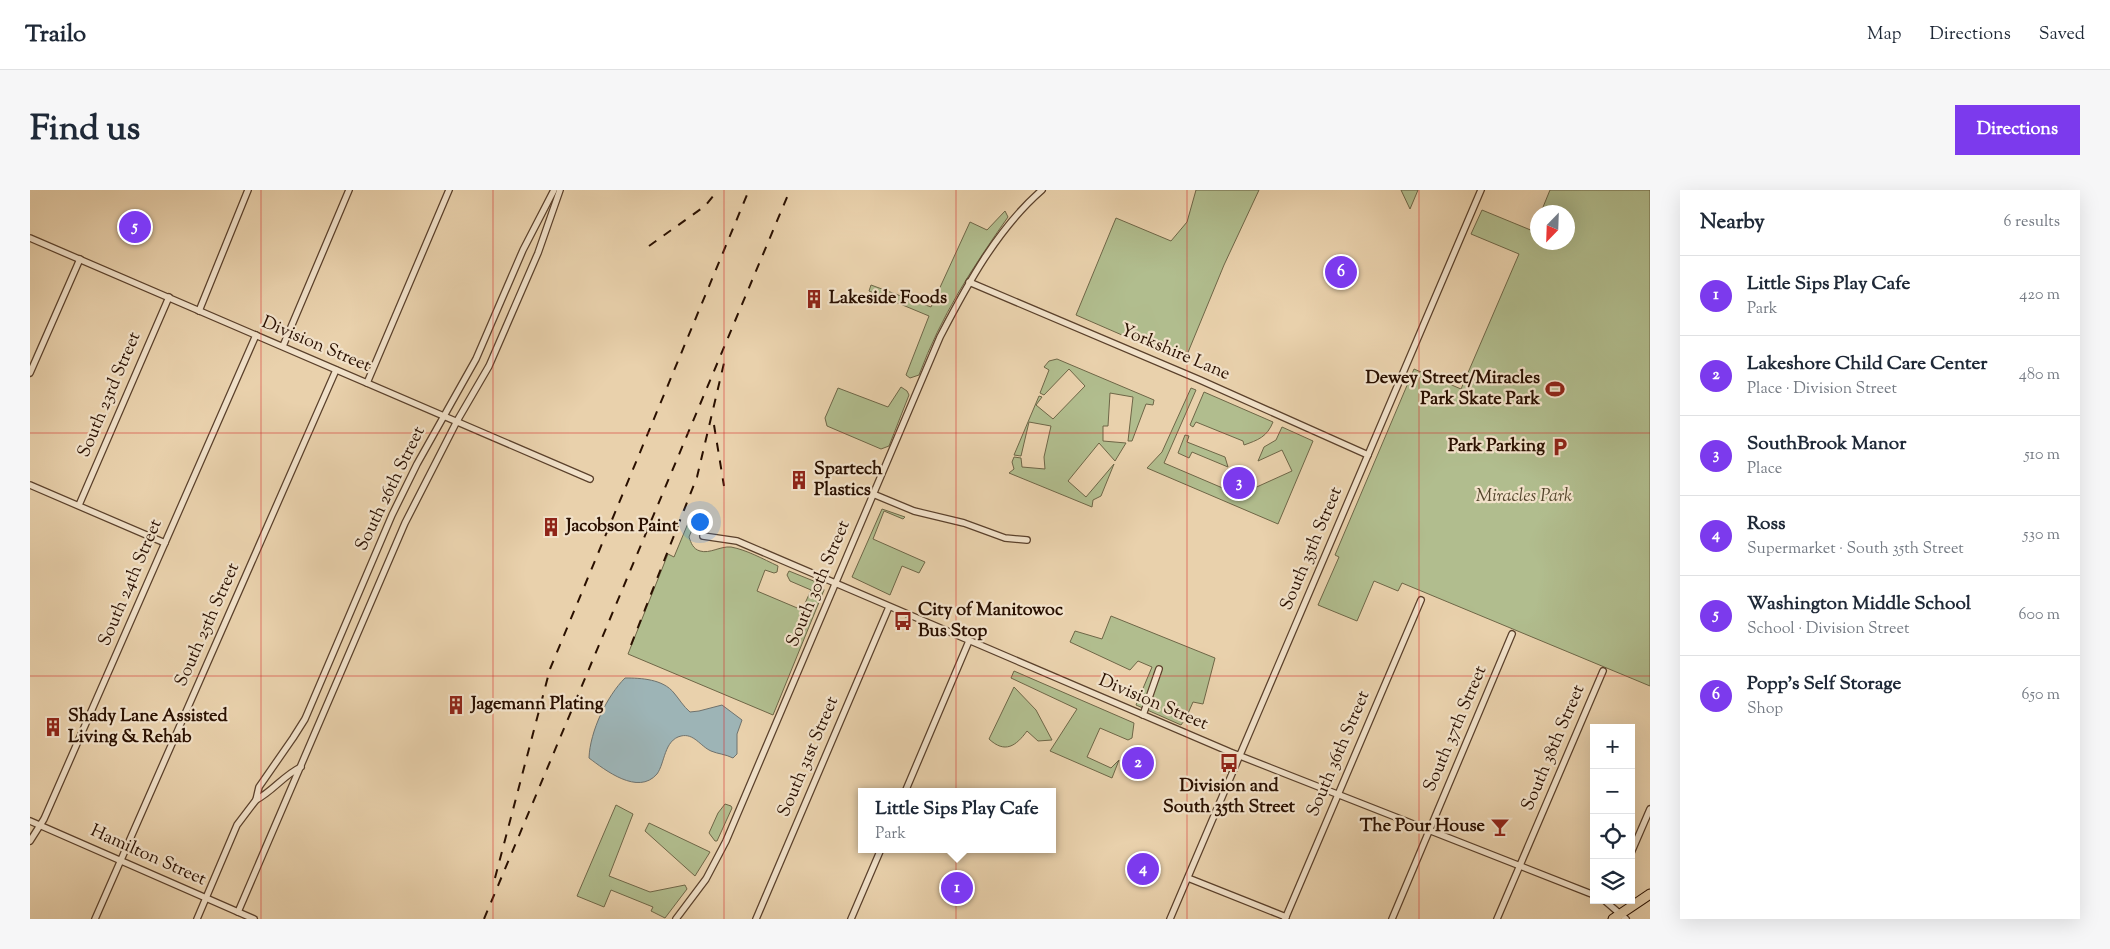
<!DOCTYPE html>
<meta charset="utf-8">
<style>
:root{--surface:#fff;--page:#f6f6f7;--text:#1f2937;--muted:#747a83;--line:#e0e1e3;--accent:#7c3aed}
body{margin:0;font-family:"Sorts Mill Goudy",serif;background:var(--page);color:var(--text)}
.controls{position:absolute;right:15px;bottom:15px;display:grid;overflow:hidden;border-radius:0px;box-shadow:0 5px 20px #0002}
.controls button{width:45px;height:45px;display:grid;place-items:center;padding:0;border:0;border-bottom:1px solid var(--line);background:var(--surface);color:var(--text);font:25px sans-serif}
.compass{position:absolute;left:1500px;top:15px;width:45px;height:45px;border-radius:50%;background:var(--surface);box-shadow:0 5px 20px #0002;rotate:203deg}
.you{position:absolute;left:669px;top:331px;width:18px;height:18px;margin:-12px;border:4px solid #fff;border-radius:50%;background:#1a73e8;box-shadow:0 0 0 8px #1a73e833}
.badge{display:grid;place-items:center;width:32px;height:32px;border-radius:50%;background:var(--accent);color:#fff;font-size:16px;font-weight:700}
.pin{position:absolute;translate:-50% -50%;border:2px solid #fff;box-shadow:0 1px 5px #0006}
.popup{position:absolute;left:828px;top:598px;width:198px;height:65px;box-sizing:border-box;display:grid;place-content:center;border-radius:0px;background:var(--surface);filter:drop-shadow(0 1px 4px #0005);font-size:16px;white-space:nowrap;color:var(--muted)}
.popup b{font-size:19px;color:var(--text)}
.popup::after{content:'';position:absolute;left:50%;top:100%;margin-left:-10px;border:10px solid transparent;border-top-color:var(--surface)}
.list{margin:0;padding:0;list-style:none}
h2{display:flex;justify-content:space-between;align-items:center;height:65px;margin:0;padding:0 20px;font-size:21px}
h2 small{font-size:16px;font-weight:400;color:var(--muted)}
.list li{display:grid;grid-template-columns:32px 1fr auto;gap:15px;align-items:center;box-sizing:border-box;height:80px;padding:0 20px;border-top:1px solid var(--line)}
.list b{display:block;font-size:19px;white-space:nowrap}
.list p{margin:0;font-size:16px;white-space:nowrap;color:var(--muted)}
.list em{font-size:16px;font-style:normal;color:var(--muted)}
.icon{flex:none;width:28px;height:28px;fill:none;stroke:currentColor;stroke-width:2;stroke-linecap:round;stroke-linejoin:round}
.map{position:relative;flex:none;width:1620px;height:729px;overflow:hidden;border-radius:0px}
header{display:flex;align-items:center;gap:30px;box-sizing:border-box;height:70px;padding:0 25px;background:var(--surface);border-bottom:1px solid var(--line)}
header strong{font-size:24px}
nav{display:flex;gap:28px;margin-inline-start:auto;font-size:18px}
.intro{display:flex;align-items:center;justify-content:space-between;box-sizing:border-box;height:120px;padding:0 30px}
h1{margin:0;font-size:35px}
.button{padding:12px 22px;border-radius:0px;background:var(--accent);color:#fff;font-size:18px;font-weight:700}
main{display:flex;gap:30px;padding:0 30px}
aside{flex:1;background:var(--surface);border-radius:0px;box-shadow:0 5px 20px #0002}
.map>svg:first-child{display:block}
.green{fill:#b1bd8e;stroke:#6e6647}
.water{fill:#9db4b6;stroke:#6f726d}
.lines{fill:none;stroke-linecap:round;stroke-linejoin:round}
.street-casing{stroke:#5a402b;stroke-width:8}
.primary-casing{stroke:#2a1000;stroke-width:11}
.street{stroke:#f1e1c9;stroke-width:5.5}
.primary{stroke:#e9d1ac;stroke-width:9}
.rail{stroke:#2a1000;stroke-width:2;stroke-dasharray:9 9;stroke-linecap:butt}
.grid{fill:none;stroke:#d62828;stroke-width:1;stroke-opacity:0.55}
.labels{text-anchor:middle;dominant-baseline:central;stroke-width:4.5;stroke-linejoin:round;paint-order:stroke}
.poi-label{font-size:18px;font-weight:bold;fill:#2a1000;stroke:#f1e1c9;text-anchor:start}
.street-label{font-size:18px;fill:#2a1000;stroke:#f1e1c9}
.park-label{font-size:18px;font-style:italic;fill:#52442b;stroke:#f1e1c9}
</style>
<header>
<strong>Trailo</strong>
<nav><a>Map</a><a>Directions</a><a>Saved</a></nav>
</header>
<div class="intro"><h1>Find us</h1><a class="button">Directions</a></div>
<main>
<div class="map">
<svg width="1620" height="729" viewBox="0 0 1620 729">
<rect width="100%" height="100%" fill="#e9d1ac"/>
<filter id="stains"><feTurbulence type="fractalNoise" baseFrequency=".004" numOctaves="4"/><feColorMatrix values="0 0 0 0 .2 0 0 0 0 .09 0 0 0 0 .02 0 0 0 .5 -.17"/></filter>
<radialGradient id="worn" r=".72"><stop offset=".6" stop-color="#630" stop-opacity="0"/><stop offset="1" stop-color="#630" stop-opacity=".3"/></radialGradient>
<g class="green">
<path d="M 1166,0 L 1229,0 L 1194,75 L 1154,172 L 1046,125 L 1086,28 L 1141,51 L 1157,32 Z"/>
<path d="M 1371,0 L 1388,0 L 1380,19 Z"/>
<path d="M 1520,0 L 1620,0 L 1620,496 L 1372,393 L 1368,401 L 1344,391 L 1327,431 L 1288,415 L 1309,367 L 1305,365 L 1384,179 L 1431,199 L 1489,64 L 1441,44 L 1452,20 L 1503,41 L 1507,32 L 1508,52 L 1538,52 L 1538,22 L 1511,22 Z"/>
<path d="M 975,21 L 978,27 C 942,78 911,126 889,185 L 880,188 L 876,185 L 899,126 L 839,101 L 841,95 L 901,117 L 940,32 L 957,40 Z"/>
<path d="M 1027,169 L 1124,210 L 1123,215 L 1116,214 L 1102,251 L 1098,251 L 1103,207 L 1080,203 L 1078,236 L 1073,236 L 1073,251 L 1096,253 L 1085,271 L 1069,253 L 1038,291 L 1056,307 L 1084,274 L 1071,306 L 1063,310 L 1062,317 L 979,283 L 984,279 L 982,272 L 984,267 L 991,268 L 992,277 L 1015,279 L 1014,267 L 1021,236 L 999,232 L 991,266 L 984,265 L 1009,206 L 1012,207 L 1006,215 L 1023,229 L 1055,196 L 1039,179 L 1014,205 L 1010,203 L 1019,180 L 1014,177 L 1019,171 Z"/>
<path d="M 871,197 L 877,201 L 879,205 L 859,256 L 851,259 L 797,236 L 795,228 L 808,198 L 858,217 Z"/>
<path d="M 1161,198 L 1166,200 L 1134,273 L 1209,305 L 1262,281 L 1252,260 L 1228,271 L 1234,257 L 1246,250 L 1252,237 L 1283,251 L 1248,334 L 1117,278 L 1132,262 Z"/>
<path d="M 1174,202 L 1243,232 C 1237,247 1228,250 1214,255 L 1213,251 L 1166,232 L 1163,237 L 1160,235 Z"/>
<path d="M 1155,245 L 1159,246 L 1157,252 L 1195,267 L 1198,277 L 1162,262 L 1159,268 L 1148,263 Z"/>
<path d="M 852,319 L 875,327 L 873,329 L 854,321 L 843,349 L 895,372 L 889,383 L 872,376 L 860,405 L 822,387 Z"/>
<path d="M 661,326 L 675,331 L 663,337 L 659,347 C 661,353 663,359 670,361 C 680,364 690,356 701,357 C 717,360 733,369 748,376 L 747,382 L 744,383 L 735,380 L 727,401 L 772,420 L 781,400 L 760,391 L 757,385 L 759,381 L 791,394 L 794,400 L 743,525 L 598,464 L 638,364 L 644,367 Z"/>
<path d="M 1081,426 L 1185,468 L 1173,514 L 1163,512 L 1156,528 L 1151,535 L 1106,515 L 1122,477 L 1108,471 L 1100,480 L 1040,452 L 1045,441 L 1072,449 Z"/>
<path d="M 984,481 L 1104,533 L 1102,548 L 1098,550 L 1070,538 L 1057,567 L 1081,578 L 1089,570 L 1082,588 L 1020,561 L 1047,519 L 981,488 Z"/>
<path d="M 984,497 L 1006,520 L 1022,550 L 1008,551 L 997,541 C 986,556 975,564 959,549 Z"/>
<path d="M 695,614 L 701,616 L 702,618 L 687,651 L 685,651 L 679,643 L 688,623 Z"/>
<path d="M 586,615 L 603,624 L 579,686 L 620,702 L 655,695 L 657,699 L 635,728 L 621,721 L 623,717 L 581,700 L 574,717 L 547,706 Z"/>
<path d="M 619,633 L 680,662 L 665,686 L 615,641 Z"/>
</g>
<path class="water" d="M 595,488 C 611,488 633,489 644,503 C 650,510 653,516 660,522 L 669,521 L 692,515 L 712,530 L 707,544 L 707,564 L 703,568 C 695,564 688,564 681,561 C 670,556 664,543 651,546 C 634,550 635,573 627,584 C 608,606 575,580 559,568 C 560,541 577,506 595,488 Z"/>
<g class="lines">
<g class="street-casing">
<g id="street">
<path d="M 0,48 L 560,289"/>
<path d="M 939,92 L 1170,190 L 1338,265"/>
<path d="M 169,121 L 218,0"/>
<path d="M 253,156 L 319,0"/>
<path d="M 0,183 L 50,69"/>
<path d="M 337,193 L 419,0"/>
<path d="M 0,295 L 135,353"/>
<path d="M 843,304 L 884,321 L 934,333 L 975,348 L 997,350"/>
<path d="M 49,315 L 139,107"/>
<path d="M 673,346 L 707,351 L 1200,562 L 1564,705"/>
<path d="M 1113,525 L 1129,479"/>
<path d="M 875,602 L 939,451"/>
<path d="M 226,610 C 243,601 254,585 271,577"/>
<path d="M 0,631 L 224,729"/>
<path d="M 0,651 L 14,629 L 226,145"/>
<path d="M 1601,663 L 1620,619"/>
<path d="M 1158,688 L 1256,727"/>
<path d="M 1574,710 L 1596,729"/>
<path d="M 208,722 L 375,333 L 427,231 L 459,176 L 508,63 L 530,0"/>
<path d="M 65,729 L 306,180"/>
<path d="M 167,729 L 207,635 L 226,610 L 229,597 L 263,548 L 275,529 L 362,325 L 387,274 L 446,169 L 493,60 L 524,0"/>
<path d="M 646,729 L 676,689 L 696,651 L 910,147 C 937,95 967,39 1012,0"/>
<path d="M 726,729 L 859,417"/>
<path d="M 821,729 L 851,659"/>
<path d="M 1140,729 L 1451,0"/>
<path d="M 1255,729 L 1391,410"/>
<path d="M 1362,729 L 1482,444"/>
<path d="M 1467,729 L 1573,481"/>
</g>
</g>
<g class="primary-casing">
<path id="primary" d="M 1583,729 L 1620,704"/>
</g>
<use href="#street" class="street"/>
<use href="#primary" class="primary"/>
<g class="rail">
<path d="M 619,56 L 675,16 L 688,0"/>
<path d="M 684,235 L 694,296"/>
<path d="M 601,455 L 667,287 L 694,173"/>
<path d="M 465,688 L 520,479 L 719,0"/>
<path d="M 454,729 L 760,0"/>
</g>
</g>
<path class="grid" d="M 231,0 L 231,729M 463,0 L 463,729M 694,0 L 694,729M 926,0 L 926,729M 1157,0 L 1157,729M 1389,0 L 1389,729M 0,243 L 1620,243M 0,486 L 1620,486"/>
<defs>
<g id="building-bare" transform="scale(1.5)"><path d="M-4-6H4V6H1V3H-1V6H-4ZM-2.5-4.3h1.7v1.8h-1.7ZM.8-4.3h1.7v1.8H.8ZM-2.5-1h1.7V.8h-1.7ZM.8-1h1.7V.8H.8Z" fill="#8f2418" stroke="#f1e1c9" stroke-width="2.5" paint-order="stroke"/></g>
<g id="stadium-bare" transform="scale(1.5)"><path d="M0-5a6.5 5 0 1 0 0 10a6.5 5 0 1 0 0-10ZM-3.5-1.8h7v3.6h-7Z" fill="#8f2418" stroke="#f1e1c9" stroke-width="2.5" paint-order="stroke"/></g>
<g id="parking-bare" transform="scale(1.5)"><path d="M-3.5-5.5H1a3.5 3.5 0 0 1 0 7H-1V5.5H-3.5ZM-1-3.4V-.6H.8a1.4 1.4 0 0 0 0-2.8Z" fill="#8f2418" stroke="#f1e1c9" stroke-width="2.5" paint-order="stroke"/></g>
<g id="bus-bare" transform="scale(1.5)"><path d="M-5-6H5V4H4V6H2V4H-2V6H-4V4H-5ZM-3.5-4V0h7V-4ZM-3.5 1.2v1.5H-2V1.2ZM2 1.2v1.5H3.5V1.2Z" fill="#8f2418" stroke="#f1e1c9" stroke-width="2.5" paint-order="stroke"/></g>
<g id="bar-bare" transform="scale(1.5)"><path d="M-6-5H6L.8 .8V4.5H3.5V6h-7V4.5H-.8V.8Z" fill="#8f2418" stroke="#f1e1c9" stroke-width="2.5" paint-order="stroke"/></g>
</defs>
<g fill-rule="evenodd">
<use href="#building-bare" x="784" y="109"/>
<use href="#stadium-bare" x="1525" y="199"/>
<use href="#parking-bare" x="1530" y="257"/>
<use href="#building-bare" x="769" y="290"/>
<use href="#building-bare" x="521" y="337"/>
<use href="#bus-bare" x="873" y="431"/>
<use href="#building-bare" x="426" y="515"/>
<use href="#building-bare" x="23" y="537"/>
<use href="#bus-bare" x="1199" y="573"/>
<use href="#bar-bare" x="1470" y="637"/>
</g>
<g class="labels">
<g class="poi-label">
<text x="799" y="109">Lakeside Foods</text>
<text x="1510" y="189" text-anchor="end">Dewey Street/Miracles<tspan x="1510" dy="21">Park Skate Park</tspan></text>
<text x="1515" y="257" text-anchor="end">Park Parking</text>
<text x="784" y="280">Spartech<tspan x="784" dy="21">Plastics</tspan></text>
<text x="536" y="337">Jacobson Paint</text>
<text x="888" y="421">City of Manitowoc<tspan x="888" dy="21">Bus Stop</tspan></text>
<text x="441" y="515">Jagemann Plating</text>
<text x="38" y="527">Shady Lane Assisted<tspan x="38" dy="21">Living &amp; Rehab</tspan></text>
<text x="1199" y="597" text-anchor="middle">Division and<tspan x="1199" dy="21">South 35th Street</tspan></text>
<text x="1455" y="637" text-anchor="end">The Pour House</text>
</g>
<g class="street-label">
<text transform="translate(286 155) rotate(23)">Division Street</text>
<text transform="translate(1145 163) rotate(23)">Yorkshire Lane</text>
<text transform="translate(80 205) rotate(-67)">South 23rd Street</text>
<text transform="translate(361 299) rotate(-64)">South 26th Street</text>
<text transform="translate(1282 359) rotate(-67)">South 35th Street</text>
<text transform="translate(101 393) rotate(-67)">South 24th Street</text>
<text transform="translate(789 394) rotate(-67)">South 30th Street</text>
<text transform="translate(178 435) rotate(-66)">South 25th Street</text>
<text transform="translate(1123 513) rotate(23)">Division Street</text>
<text transform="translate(1426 539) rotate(-67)">South 37th Street</text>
<text transform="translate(1524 558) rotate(-67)">South 38th Street</text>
<text transform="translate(1309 564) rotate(-67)">South 36th Street</text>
<text transform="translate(779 567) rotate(-67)">South 31st Street</text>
<text transform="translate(118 666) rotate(24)">Hamilton Street</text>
</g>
<g class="park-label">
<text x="1494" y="307">Miracles Park</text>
</g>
</g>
<rect width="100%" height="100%" filter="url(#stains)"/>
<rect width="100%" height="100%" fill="url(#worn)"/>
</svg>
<div class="controls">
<button>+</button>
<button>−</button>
<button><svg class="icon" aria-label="locate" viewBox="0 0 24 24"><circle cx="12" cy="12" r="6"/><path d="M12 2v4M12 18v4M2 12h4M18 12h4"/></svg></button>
<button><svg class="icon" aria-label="layers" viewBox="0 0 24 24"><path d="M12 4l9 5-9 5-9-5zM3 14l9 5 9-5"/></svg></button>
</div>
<svg class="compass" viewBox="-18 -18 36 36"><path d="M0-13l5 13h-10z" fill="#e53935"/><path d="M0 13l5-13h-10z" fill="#747a83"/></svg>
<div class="you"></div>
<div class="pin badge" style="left:927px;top:698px">1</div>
<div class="popup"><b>Little Sips Play Cafe</b>Park</div>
<div class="pin badge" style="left:1108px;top:573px">2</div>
<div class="pin badge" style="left:1209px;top:293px">3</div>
<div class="pin badge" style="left:1113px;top:679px">4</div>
<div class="pin badge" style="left:105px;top:37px">5</div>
<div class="pin badge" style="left:1311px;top:82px">6</div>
</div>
<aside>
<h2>Nearby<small>6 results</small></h2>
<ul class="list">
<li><span class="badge">1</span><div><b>Little Sips Play Cafe</b><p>Park</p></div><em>420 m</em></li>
<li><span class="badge">2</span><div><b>Lakeshore Child Care Center</b><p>Place · Division Street</p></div><em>480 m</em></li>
<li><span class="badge">3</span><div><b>SouthBrook Manor</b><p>Place</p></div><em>510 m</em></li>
<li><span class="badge">4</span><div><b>Ross</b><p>Supermarket · South 35th Street</p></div><em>530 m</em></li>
<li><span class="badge">5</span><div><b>Washington Middle School</b><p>School · Division Street</p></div><em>600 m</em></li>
<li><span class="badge">6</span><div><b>Popp's Self Storage</b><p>Shop</p></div><em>650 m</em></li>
</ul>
</aside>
</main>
